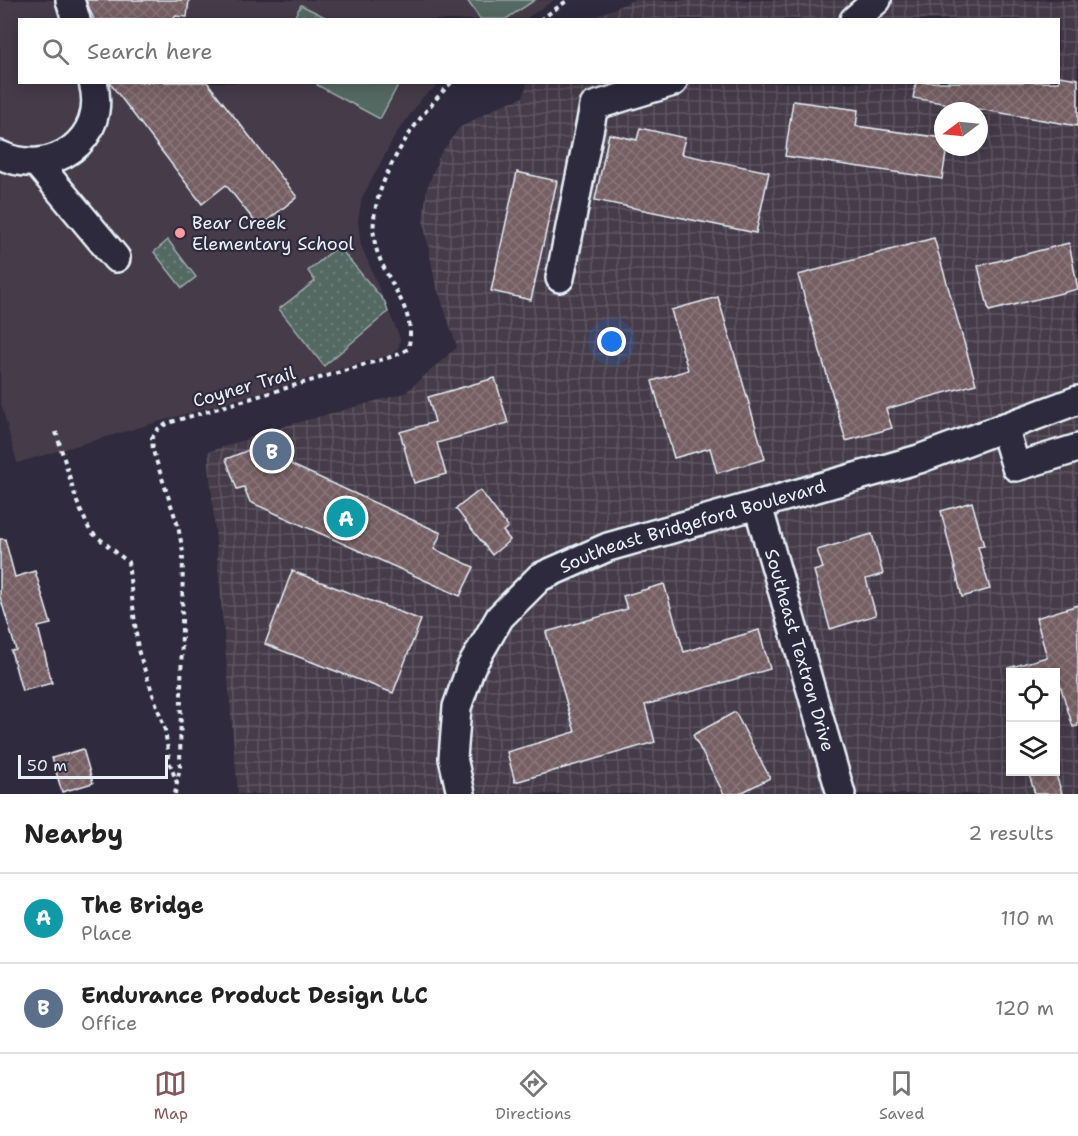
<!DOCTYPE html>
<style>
:root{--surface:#fff;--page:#f6f6f6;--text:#222;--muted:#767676;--line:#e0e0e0;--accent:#85585c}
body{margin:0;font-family:"Shantell Sans",sans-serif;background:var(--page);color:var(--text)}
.controls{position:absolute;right:18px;bottom:18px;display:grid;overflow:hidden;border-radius:0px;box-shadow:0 3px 15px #0003}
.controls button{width:54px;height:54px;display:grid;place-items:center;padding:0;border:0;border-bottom:2px solid var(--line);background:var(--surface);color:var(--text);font:30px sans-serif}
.compass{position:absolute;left:934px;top:102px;width:54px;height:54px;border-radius:50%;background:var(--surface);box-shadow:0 3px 15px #0003;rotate:254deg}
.scale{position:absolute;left:18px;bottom:15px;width:150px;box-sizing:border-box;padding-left:6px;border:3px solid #e8f1f8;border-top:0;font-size:16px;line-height:21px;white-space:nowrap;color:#e8f1f8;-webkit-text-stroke:4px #2f2a3d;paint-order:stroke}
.you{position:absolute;left:612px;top:342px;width:21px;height:21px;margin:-15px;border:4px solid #fff;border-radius:50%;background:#1a73e8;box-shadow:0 0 0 9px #1a73e833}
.badge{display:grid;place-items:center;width:39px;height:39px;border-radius:50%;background:var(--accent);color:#fff;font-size:20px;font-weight:700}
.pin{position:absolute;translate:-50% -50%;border:3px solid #fff;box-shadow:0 2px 6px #0006}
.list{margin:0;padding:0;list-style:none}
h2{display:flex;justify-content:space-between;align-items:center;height:78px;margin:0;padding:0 24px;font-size:26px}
h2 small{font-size:20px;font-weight:400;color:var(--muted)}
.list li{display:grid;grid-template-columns:39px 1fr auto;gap:18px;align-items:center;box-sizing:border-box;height:90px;padding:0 24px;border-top:2px solid var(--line)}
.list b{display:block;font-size:22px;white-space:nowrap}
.list p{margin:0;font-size:20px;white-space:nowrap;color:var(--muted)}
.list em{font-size:20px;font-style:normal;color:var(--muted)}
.icon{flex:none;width:33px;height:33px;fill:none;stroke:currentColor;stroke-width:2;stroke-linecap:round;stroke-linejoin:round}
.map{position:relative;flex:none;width:1078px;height:794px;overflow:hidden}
.search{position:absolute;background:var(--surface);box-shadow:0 3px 15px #0003;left:18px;right:18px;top:18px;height:66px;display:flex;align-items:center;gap:15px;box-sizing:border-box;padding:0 21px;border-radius:0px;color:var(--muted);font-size:22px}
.sheet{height:258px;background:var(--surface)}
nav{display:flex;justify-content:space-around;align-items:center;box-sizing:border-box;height:84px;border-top:2px solid var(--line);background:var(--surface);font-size:16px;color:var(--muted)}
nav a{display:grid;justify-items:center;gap:3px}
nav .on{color:var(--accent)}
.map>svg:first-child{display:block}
.built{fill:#443a48}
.industrial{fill:url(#industrial-grid);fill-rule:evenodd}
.grass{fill:#546964;stroke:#9eadae;stroke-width:1.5}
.park{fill:url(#park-dots);stroke:#9eadae;stroke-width:1.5}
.building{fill:url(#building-cross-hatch);stroke:#e8f1f8;stroke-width:1.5}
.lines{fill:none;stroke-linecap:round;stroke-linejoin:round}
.minor-casing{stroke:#e8f1f8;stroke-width:32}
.path{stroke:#e8f1f8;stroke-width:4;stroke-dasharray:4.5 4.5;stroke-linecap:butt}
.minor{stroke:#2f2a3d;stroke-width:27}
.poi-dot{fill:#ff9aa2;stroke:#2f2a3d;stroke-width:2}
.labels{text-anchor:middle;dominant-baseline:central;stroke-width:4.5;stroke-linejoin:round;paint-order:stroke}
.poi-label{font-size:18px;fill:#e8f1f8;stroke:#2f2a3d;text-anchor:start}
.street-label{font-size:18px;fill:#e8f1f8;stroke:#2f2a3d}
</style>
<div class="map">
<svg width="1078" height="794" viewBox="0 0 1078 794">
<defs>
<pattern id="industrial-grid" width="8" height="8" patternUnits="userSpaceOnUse" patternTransform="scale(1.5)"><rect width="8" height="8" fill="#443a48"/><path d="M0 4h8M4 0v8" fill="none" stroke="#5f5763"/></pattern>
<pattern id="park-dots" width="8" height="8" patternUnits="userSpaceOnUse" patternTransform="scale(1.5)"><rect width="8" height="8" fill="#546964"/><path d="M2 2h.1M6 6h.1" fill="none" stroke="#6d7f7b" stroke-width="1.8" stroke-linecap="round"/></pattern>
<pattern id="building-cross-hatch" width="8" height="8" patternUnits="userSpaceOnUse" patternTransform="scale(1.5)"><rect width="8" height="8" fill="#755f63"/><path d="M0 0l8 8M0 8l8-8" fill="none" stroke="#89767a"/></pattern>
</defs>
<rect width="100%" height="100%" fill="#2f2a3d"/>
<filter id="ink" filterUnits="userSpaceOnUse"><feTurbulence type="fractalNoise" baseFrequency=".0167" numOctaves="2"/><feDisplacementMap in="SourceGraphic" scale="12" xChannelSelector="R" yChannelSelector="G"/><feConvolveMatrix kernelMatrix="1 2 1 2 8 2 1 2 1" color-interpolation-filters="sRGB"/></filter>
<g filter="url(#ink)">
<path class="built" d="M 0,0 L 554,0 L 524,20 L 20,20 L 20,82 L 441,83 L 423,97 L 396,134 L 362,198 L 358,221 L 361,245 L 400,338 L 399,347 L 392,354 L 17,463 L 0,400 Z"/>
<path class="industrial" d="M 634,0 L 1078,0 L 1078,794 L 238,794 L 208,452 L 285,426 L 405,393 L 457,347 L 435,282 L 423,220 L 427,188 L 440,154 L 459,128 L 499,106 L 523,97 L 527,83 L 1058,82 L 1058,20 L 589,19 ZM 943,111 L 979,111 L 979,147 L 943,147 ZM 1010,672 L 1056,672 L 1056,772 L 1010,772 Z"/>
<g class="grass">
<path d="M 467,0 L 535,0 L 506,19 L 480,19 Z"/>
<path d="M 319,82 L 399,82 L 399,83 L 380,119 L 317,85 Z"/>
</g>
<g class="park">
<path d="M 301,5 L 329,19 L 301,19 L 295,16 Z"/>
<path d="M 168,240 L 196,277 L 182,288 L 154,252 Z"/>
<path d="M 338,246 L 385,302 L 388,312 L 324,366 L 279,309 L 315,281 L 308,271 Z"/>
</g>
<g class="building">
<path d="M 86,0 L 189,0 L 187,17 L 175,16 L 174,20 L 94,20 Z"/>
<path d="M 1059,76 L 1078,79 L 1078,126 L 913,98 L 916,82 L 1059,82 Z"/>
<path d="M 109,82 L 207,82 L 297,197 L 259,227 L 226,185 L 202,204 Z"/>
<path d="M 793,101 L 858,110 L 856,126 L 943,138 L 943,147 L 947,147 L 942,179 L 785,156 Z"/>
<path d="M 640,128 L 685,138 L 681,154 L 769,172 L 756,233 L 595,200 L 609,134 L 637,140 Z"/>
<path d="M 517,172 L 557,181 L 531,300 L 491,291 Z"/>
<path d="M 934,238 L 976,384 L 886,409 L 892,428 L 846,441 L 798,275 Z"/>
<path d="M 1069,243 L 1078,289 L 989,311 L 978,266 Z"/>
<path d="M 718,297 L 765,459 L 717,473 L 710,448 L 674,458 L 652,381 L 688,370 L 671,310 Z"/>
<path d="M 495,378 L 508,423 L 437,443 L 446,474 L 414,483 L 400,432 L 435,422 L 428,397 Z"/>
<path d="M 281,437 L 292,465 L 441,533 L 434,549 L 474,567 L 460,596 L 250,502 L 244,487 L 237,489 L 226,459 Z"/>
<path d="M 480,490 L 508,527 L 503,531 L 510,540 L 492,555 L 456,509 Z"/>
<path d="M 972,502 L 984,546 L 978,547 L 990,589 L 962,597 L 941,511 Z"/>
<path d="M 872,534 L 883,574 L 866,579 L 876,615 L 830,629 L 814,571 L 823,568 L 817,550 Z"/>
<path d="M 0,539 L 5,539 L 15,577 L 35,571 L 51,624 L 38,627 L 52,683 L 22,691 L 11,651 L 16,650 L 0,597 Z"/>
<path d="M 292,571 L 421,620 L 393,693 L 265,644 Z"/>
<path d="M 664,584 L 684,652 L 759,630 L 770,669 L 645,705 L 655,742 L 515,782 L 507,752 L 575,732 L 546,632 L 627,609 L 623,596 Z"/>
<path d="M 1078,605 L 1078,726 L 1073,727 L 1056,672 L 1009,672 L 1008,668 L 1047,657 L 1036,618 Z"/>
<path d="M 735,712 L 770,778 L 739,794 L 724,794 L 693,735 Z"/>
<path d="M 83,749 L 93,783 L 62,792 L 52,758 Z"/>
<path d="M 1028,771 L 1055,771 L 1062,794 L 1035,794 Z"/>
</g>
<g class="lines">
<g class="minor-casing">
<g id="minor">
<path d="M 70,0 L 76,20"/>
<path d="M 854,20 L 877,0"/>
<path d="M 0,155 C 51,179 109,140 93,82"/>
<path d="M 37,163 L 116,258"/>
<path d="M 560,278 L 594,106 L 673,82"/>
<path d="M 1004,427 L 1016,467 L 1078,448"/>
<path id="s1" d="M 758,506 L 841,794"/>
<path id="s2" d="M 461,794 L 453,758 L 457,707 L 471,667 L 500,617 L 540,577 L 608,547 L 919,459 L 1078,400"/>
</g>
</g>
<g class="path">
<path d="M 540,20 L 568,0"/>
<path d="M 56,432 L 77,502 L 90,531 L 128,562 L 138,650 L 165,730 L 170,764 L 177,783"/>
<path d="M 175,794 L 180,767 L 183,552 L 178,526 L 153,451 L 152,438 L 158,429 L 168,423 L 394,356 L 408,349 C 418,312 388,285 377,251 C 359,197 415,118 452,82"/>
</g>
<use href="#minor" class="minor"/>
</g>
</g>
<circle class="poi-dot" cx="180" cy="233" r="6"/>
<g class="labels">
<g class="poi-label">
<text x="192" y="223">Bear Creek<tspan x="192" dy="21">Elementary School</tspan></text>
</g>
<g class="street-label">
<text transform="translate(244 387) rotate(-16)">Coyner Trail</text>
<text stroke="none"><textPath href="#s2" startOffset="406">Southeast Bridgeford Boulevard</textPath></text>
<text stroke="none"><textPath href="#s1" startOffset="150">Southeast Textron Drive</textPath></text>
</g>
</g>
</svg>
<div class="controls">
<button><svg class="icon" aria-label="locate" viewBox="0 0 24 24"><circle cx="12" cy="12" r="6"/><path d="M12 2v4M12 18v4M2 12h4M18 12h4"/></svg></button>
<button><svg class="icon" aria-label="layers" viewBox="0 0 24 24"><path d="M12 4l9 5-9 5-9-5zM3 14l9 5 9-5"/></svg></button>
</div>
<svg class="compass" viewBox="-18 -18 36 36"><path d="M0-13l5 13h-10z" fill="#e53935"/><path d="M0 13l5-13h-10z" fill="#767676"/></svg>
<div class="scale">50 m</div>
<div class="you"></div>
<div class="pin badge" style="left:346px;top:518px;background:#0f9aa8">A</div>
<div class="pin badge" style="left:272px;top:451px;background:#5c6f8a">B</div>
<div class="search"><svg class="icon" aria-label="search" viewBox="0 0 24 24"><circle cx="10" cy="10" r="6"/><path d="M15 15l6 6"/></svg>Search here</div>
</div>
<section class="sheet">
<h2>Nearby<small>2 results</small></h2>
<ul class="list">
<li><span class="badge" style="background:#0f9aa8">A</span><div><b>The Bridge</b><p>Place</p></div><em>110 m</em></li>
<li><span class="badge" style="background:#5c6f8a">B</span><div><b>Endurance Product Design LLC</b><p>Office</p></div><em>120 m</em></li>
</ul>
</section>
<nav>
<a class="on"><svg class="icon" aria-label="map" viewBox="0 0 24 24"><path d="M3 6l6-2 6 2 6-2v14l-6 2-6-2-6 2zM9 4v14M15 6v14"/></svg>Map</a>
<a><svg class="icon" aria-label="directions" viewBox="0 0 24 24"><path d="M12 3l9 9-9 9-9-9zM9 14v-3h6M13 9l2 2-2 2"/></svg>Directions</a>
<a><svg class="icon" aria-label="saved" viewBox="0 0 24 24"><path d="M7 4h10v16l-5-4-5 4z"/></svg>Saved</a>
</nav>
